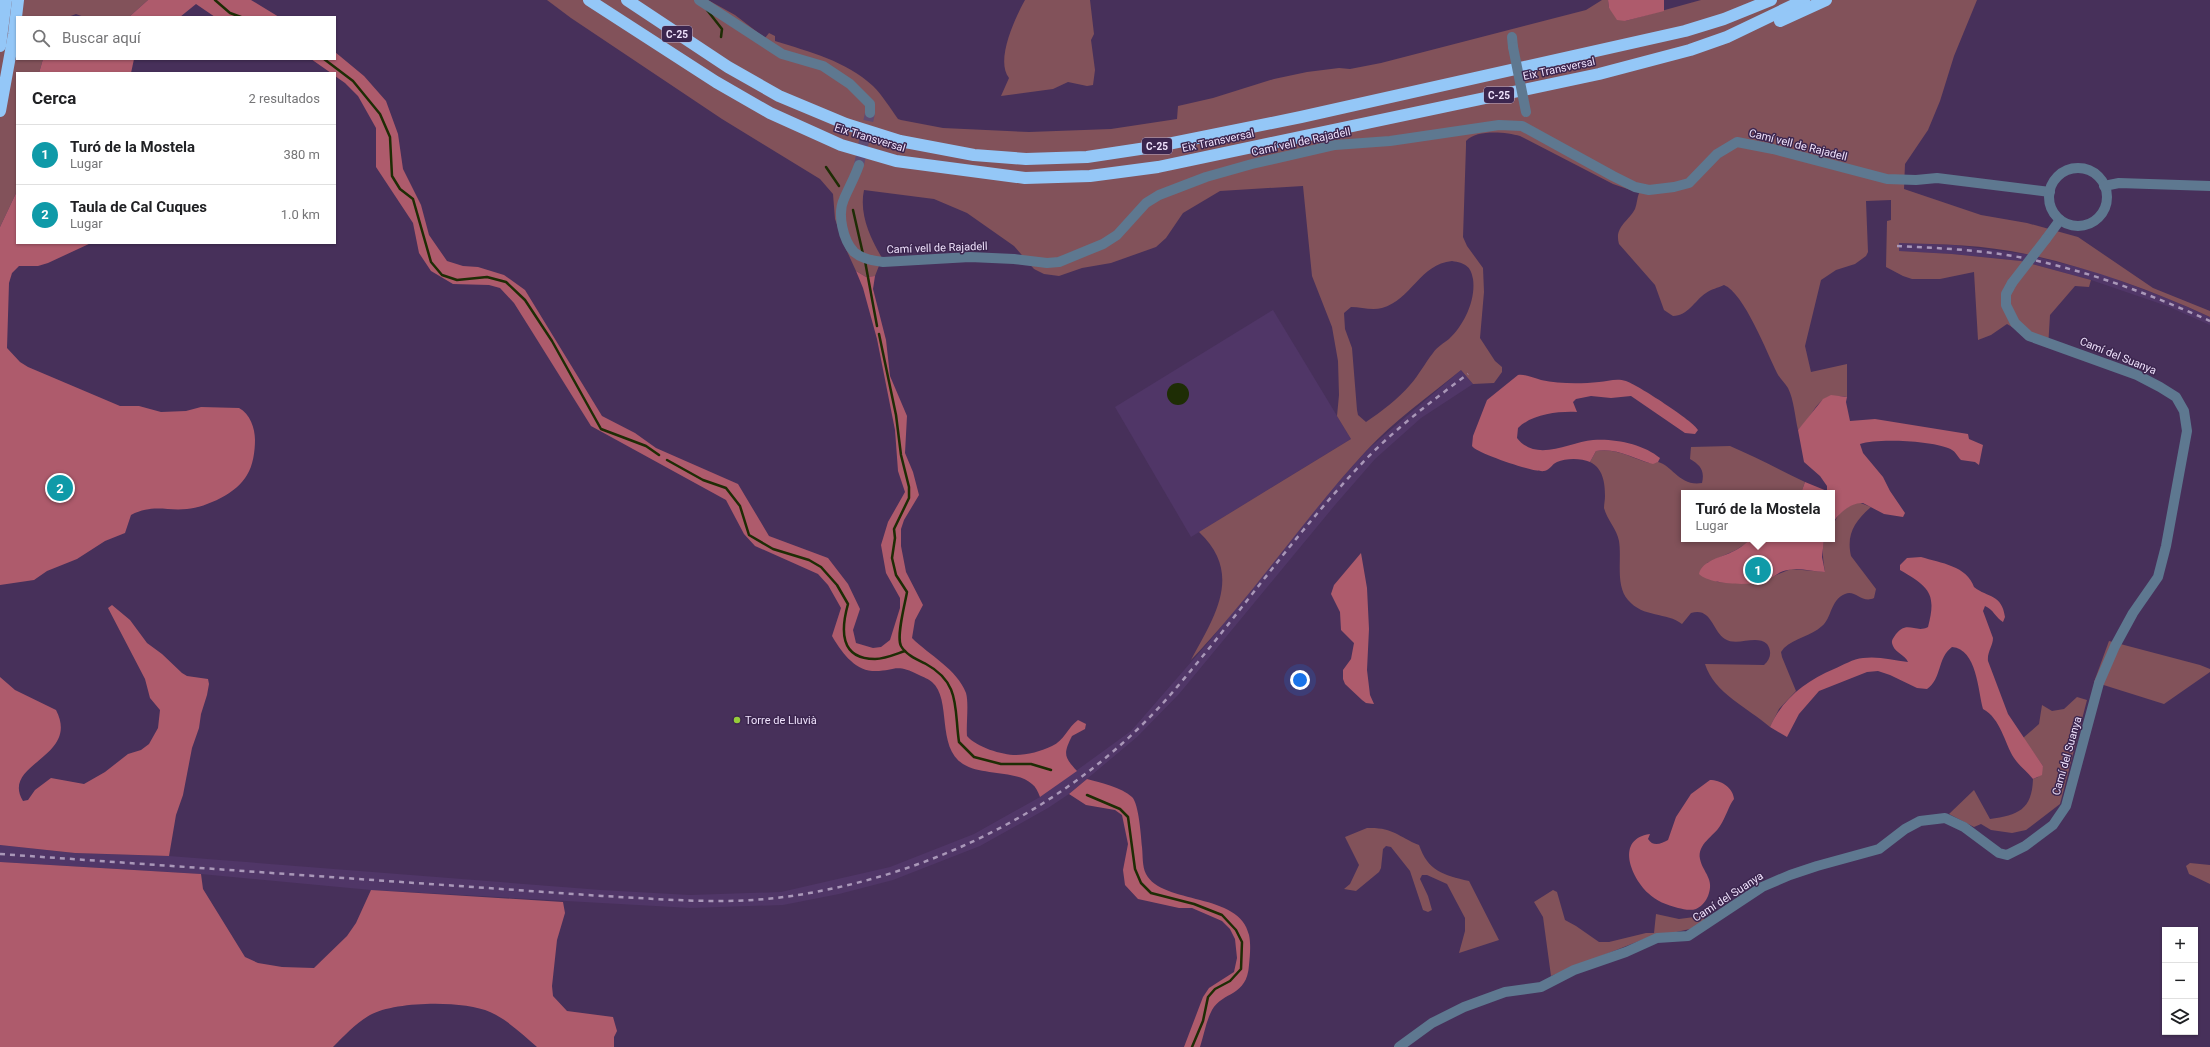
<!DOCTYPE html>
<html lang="es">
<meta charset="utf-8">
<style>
:root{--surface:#fff;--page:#f6f6f6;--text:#202124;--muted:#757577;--line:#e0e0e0;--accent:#7c3aed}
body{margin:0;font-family:Roboto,sans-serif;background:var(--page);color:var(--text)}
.controls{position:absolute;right:12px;bottom:12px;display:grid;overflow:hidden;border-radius:0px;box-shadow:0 1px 3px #0004}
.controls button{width:36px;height:36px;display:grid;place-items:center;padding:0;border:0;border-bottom:1px solid var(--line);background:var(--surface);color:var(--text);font:20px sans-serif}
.you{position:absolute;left:1300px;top:680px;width:14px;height:14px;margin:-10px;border:3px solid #fff;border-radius:50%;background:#1a73e8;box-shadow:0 0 0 6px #1a73e833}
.badge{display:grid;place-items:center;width:26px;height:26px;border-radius:50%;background:var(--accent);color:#fff;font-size:13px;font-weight:700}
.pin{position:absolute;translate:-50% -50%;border:2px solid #fff;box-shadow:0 1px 4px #0006}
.popup{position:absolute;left:1681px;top:490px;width:154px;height:52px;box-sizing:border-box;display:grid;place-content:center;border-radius:0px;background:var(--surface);filter:drop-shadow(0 1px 3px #0005);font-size:13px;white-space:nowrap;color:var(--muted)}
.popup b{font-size:15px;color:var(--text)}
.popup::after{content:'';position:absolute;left:50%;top:100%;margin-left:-8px;border:8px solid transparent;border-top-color:var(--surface)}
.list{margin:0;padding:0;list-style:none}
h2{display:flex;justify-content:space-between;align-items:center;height:52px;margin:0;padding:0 16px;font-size:17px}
h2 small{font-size:13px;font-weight:400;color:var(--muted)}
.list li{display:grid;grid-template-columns:26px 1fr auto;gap:12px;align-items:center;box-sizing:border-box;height:60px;padding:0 16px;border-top:1px solid var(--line)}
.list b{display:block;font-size:15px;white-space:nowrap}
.list p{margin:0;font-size:13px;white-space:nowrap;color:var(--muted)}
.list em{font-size:13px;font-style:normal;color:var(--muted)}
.icon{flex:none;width:22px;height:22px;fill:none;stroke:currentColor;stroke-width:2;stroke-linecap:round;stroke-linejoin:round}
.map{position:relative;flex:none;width:2210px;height:1047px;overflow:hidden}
.search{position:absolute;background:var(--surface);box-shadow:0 1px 3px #0004;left:16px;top:16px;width:320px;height:44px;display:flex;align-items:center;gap:10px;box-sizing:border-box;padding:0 14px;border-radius:0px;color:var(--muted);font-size:15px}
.panel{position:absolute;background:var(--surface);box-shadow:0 1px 3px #0004;left:16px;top:72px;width:320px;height:172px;border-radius:0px}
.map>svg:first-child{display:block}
.built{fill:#503667}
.green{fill:#82525a;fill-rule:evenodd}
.forest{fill:#ae5b6c}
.water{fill:#1e2d05}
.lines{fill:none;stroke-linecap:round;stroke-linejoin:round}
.stream{stroke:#1e2d05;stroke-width:2.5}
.minor-tunnel{stroke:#604b72;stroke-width:10;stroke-dasharray:10 5;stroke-linecap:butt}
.minor{stroke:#5e7890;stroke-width:10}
.highway{stroke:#94c7f7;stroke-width:12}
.rail{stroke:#a997b8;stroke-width:2.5;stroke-dasharray:5 5;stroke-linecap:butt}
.minor-bridge{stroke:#5e7890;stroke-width:10}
.poi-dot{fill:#96cc3a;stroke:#3c264f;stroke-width:1.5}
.labels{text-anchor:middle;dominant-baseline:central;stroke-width:3;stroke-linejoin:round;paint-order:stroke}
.shield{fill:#3c264f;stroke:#b9aac8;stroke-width:1}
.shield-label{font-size:10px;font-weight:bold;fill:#efe2fc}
.street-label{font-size:11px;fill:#efe2fc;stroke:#3c264f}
.poi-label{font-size:11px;fill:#efe2fc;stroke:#3c264f;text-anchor:start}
</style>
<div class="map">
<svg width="2210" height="1047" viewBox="0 0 2210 1047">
<rect width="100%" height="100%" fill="#47305a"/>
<g class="built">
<path d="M 1899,243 L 1954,245 L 2025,254 L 2097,272 L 2169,299 L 2210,317 L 2210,325 L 2167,306 L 2091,280 L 2021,261 L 1952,254 L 1898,251 Z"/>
<path d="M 1273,310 L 1351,439 L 1191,537 L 1115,407 Z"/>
<path d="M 1461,370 L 1473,384 L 1421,418 L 1375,459 L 1335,505 L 1179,694 L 1137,737 L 1069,794 L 1048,808 L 980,846 L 893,880 L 839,894 L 783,905 L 691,908 L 371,890 L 201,874 L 0,862 L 0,845 L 75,853 L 169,856 L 601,890 L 690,895 L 781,892 L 890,867 L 974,834 L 1040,797 L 1131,731 L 1212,638 L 1324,498 L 1367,450 Z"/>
</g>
<g class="green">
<path d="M 0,0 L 148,0 L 129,17 L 84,17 L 76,14 L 68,17 L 17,17 L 17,59 L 43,59 L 39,73 L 17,73 L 17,191 L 0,227 Z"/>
<path d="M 547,0 L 708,0 L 735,15 L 765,38 L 769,33 L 775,36 L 775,41 C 810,52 846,61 873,86 C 883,96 890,108 898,119 L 901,120 L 943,128 L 1029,132 L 1111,129 L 1177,119 L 1178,106 L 1213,98 L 1274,79 L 1307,72 L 1339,68 L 1350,69 L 1381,63 L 1586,10 L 1602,0 L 1608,0 L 1609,8 L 1625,21 L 1701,0 L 1977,0 L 1954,56 L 1940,101 L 1928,130 L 1905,164 L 1904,189 L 1981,215 L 2027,223 L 2078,237 L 2153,288 L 2210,311 L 2210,317 C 2151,290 2090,268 2026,254 C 1985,245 1941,244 1899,243 L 1899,251 L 1952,254 L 2021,261 L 2091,280 L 2089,287 L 2075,286 L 2050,315 L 2048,348 L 2007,324 L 1991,335 L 1978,340 L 1974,272 L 1940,279 L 1912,279 L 1903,276 L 1886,267 L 1887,221 L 1891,220 L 1891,200 L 1866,201 L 1868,252 L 1866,256 L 1855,264 L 1836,270 L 1821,280 L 1805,346 L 1811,372 L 1847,364 L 1847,397 C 1815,391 1817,413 1798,430 C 1795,417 1794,400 1788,388 C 1785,383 1780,379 1777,373 C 1767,353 1744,293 1724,285 C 1718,288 1711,289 1706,293 C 1694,301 1688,316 1673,316 L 1664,310 L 1655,285 L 1619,244 C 1614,227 1628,222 1635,209 C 1637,204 1637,198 1639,193 L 1613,184 L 1520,136 C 1506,132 1477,129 1466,141 L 1466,146 L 1463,237 L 1467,246 L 1483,268 L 1484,292 L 1480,338 L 1495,361 L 1502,367 L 1502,372 L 1494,383 L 1473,384 L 1461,370 C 1429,396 1394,421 1366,451 C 1304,518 1254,594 1191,660 C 1214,617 1244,574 1199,532 L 1351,439 L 1337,416 L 1339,395 L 1338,361 L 1332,327 L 1312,276 L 1303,186 L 1220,191 L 1183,213 L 1166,238 L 1156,247 L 1111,263 L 1082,268 L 1059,276 L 1044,274 L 1034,269 L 1014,246 L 967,213 L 934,199 L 864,190 C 859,214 870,237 882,258 L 875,276 L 866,277 L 856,271 L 845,247 L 835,219 L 833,194 L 820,179 L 722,119 L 571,18 ZM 1452,261 C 1465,263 1471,266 1473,279 C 1476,300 1464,325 1449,339 C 1444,343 1437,347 1433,353 C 1425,363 1419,375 1410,385 C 1398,399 1381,412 1366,422 L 1358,415 L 1357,410 L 1352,348 L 1345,329 L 1344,313 L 1351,307 C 1361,307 1372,311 1382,308 C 1411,300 1420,264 1452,261 Z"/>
<path d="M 1025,0 L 1090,0 L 1094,34 L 1091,40 L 1095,70 L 1093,85 L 1087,86 L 1068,82 L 1053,89 L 1001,96 L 1009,78 C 995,61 1015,18 1025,0 Z"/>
<path d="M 1730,446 C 1756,457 1780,470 1805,482 L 1801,493 L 1684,493 L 1684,539 L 1753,539 L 1736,550 L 1707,563 L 1717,582 L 1756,583 L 1791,569 L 1825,572 C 1823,560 1822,551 1824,539 L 1832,539 C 1832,519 1839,510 1858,502 L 1871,507 C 1855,521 1846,534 1851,556 L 1876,589 L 1874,598 C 1862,604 1855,589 1845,594 C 1830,600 1832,618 1822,626 C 1811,636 1795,638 1784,648 L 1781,652 L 1782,657 L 1796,691 L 1779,709 L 1770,727 C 1748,708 1714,693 1705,664 L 1764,665 C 1771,659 1772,651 1767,644 C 1756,634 1737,647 1725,639 C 1712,631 1712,607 1691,613 L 1682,624 C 1667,612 1643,618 1628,600 C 1615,585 1622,559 1619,541 C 1617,529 1607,520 1604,508 C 1604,504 1605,500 1605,496 C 1605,483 1603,468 1590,462 L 1596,451 C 1615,447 1632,458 1649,463 C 1653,463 1656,462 1658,462 C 1672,465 1680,487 1702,483 C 1705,470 1700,465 1690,459 L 1691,447 Z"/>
<path d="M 2109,641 L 2200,665 L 2210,669 L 2210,672 L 2164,704 L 2094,682 Z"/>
<path d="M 2077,697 L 2087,700 L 2060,804 L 2026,830 L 2012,833 L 1991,830 L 1981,824 L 1974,827 L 1949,814 L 1974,790 L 1990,819 C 2018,815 2032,810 2033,779 L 2038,777 L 2043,766 L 2023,738 L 2039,724 L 2042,705 L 2052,711 L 2064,709 Z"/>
<path d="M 1367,828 C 1393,827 1397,836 1419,845 C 1428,871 1443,875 1469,881 L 1499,940 L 1459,953 L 1465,931 L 1465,918 L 1447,884 L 1427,875 L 1422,875 L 1420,879 L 1428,896 L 1432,910 L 1428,912 L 1423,910 L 1410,871 L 1391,847 L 1386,846 L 1383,849 L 1381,868 L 1379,872 L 1356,891 L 1344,889 L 1350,884 L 1359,865 L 1345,837 Z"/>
<path d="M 2190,863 L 2210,865 L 2210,884 L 2189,874 L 2186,866 Z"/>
<path d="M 1553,890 L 1557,892 L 1565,920 L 1576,926 L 1599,942 L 1609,942 L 1646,933 L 1654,933 L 1656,914 L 1679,919 L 1702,916 L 1706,921 L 1690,929 L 1644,939 L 1551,976 L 1543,917 L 1534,902 Z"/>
</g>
<g class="forest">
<path d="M 148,0 L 251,0 L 279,17 L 215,17 L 196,4 L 180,17 L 129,17 Z"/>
<path d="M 1608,0 L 1664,0 L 1664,11 L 1625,21 L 1617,20 L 1609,8 Z"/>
<path d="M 335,52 L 364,76 L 386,101 L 398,134 L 403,169 L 421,205 L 429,235 L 447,261 L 463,266 L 478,267 L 504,275 L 525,290 L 602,416 L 635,433 L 656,448 L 738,484 L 769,536 L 828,558 L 848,584 L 860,609 L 853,630 L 856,643 L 873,648 L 881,647 L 890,640 L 900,608 L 900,598 L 886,573 L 881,545 L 888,522 L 905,492 L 898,471 L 895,430 L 877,339 L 863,288 L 856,271 L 866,277 L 875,276 L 873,289 L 886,340 L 890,376 L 907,416 L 905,453 L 913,472 L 919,495 L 904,520 L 901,529 L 901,546 L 906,572 L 923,605 L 915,620 L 912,638 C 929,655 957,669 966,693 C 969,703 966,724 967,736 C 976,747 1002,755 1016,755 C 1027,755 1042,751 1052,746 C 1064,741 1068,727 1078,720 L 1086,724 L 1085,729 L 1072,736 C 1063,754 1064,757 1077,771 L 1040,797 C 1038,792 1036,787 1032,784 C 1017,770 982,776 963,764 C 936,747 952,699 932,682 C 929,679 923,677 919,675 C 894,662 895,672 872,671 C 854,670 840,650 832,636 L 841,608 L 828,585 L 818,574 L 755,546 L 744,534 L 726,500 L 591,426 L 531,330 L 514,303 L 500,288 L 489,285 L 453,284 L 431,271 L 419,253 L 413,223 L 376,167 L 376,128 L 358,96 L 345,83 L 335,76 L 335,73 L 331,73 L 311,59 L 335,59 Z"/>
<path d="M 43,59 L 134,59 L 131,73 L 39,73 Z"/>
<path d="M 17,191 L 17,243 L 91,243 L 48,263 L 38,266 L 19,266 L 12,273 L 9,283 L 7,348 L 20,362 L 28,367 L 120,406 L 139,406 L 161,412 L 186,411 L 201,407 L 239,408 C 250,414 255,428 255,440 C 255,451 253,466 247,475 C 237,493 207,507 187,509 C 165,511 153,504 131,515 L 125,533 L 105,541 L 77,559 L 47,571 L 34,580 L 0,585 L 0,227 Z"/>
<path d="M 1518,375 C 1526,374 1533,378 1541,380 C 1559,384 1581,384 1599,382 C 1608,381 1617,378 1626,381 C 1636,384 1695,422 1698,430 L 1695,434 L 1685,433 L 1631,396 L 1611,398 L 1591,396 L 1576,399 L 1573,402 L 1577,412 C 1559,411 1532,414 1518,428 L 1517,438 C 1536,463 1570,442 1593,440 C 1613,438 1644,444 1660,458 L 1658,462 L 1653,464 C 1634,459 1616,447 1596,451 L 1590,462 C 1581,458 1566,458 1557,462 C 1552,464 1550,470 1544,471 C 1535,473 1476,453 1472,446 L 1473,436 L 1487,400 Z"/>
<path d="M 1831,395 L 1847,397 L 1846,402 L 1850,421 L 1875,419 L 1968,434 L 1969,439 L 1983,445 L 1979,465 L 1975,462 L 1961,460 C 1957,456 1955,450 1948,448 C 1930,441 1878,438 1860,444 L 1863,453 L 1883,477 L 1890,491 L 1905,513 L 1903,517 L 1884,514 L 1863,503 C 1851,502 1838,514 1832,524 L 1832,493 L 1801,493 L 1805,482 L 1827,491 L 1827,486 L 1820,476 L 1804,462 L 1798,430 L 1823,399 Z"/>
<path d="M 1753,539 L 1824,539 L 1822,557 L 1825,572 C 1813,572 1799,567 1788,570 C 1779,571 1773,578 1765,581 C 1752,586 1710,585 1699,574 C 1702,560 1723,557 1734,551 C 1741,548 1746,542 1753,539 Z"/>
<path d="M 1361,553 L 1367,588 L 1369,629 L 1367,670 L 1370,695 L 1374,704 L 1366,703 L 1362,700 L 1345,684 L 1343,679 L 1343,670 L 1351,659 L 1354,643 L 1341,630 L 1340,612 L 1331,594 L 1334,585 Z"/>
<path d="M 1921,557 C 1941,563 1967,566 1974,587 C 1988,598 2002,594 2005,617 L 2003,622 C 1996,618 1993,609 1985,606 L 1983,611 L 1993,638 C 1993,646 1987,652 1988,661 L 2008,714 L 2043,766 L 2042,775 L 2033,779 C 2027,771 2019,766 2014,758 C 2004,742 2001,719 1983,709 C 1978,691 1977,649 1952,647 C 1937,658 1942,679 1927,689 L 1917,688 L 1890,675 L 1878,671 L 1867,672 L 1819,691 L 1799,714 L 1787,737 L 1770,727 C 1783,698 1806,681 1834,669 C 1843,665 1853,659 1863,658 C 1878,656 1893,660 1908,662 C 1905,655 1896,653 1893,646 C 1891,642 1892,640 1894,637 C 1906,618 1915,634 1928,627 C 1937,593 1929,587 1900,570 L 1900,565 L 1907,558 Z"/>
<path d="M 112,605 L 130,620 L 147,643 L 162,654 L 182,673 L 187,676 L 208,679 L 209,684 L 207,695 L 201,714 L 199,728 L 192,748 L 183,795 L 176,815 L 169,856 L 75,853 L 0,845 L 0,677 L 15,690 L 56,710 C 81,758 0,763 23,801 L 28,800 L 35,790 L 51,778 L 84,784 L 105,772 L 128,754 L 141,750 L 149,744 L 158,728 L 160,710 L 150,698 L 145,679 L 108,608 Z"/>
<path d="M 1087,779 C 1101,783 1121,787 1132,797 C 1139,804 1141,837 1142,847 C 1143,856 1142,866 1146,874 C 1162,905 1240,892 1249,935 C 1251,944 1250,955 1249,965 C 1247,997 1223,991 1212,1010 C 1206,1021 1204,1035 1200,1047 L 1184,1047 L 1203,997 L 1209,988 L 1234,972 L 1237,958 L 1235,939 L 1230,929 L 1222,921 L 1192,908 L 1179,908 L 1138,899 L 1125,885 L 1123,870 L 1128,844 L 1122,815 L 1115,810 L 1086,805 L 1069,794 Z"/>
<path d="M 1710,780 C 1720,780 1733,787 1734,799 C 1728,807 1726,817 1720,826 C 1714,836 1697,844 1700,859 C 1703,873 1715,879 1708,896 C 1706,901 1702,906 1696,909 C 1690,911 1683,909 1678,908 C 1667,905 1656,901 1648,893 C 1631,877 1615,839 1650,834 L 1648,839 C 1653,847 1661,844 1668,840 L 1676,817 L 1691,794 Z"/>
<path d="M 0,862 L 201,874 L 203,889 L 245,957 L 258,963 L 282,967 L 314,968 L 347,936 L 356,923 L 371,890 L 563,902 L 565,913 L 557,940 L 552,986 L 553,996 L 567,1011 L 613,1017 L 617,1031 L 614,1037 L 614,1047 L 537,1047 C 523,1035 508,1020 490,1012 C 464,1000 395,1001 370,1015 C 356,1023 344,1036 333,1047 L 0,1047 Z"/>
</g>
<circle class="water" cx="1178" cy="394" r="11"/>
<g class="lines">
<g class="stream">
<path d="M 215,0 L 230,13 L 241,17"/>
<path d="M 707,10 L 722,29 L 721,37"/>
<path d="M 324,59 L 353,81 L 380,114 L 390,137 L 392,176 L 400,189 L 413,199 L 431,262 L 442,275 L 457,280 L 487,277 L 506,282 L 525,300 L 552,341 L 601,429 L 646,446 L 659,455"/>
<path d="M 826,167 L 839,186"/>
<path d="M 853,210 L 863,254"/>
<path d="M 865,261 L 877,326"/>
<path d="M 879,334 L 896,415 L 901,455 L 909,487 L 909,498 L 894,529 L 895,538 L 892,558 L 896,575 L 907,592 C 905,604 896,637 901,646 C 906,655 918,660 926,664 C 961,683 954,709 959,742 L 974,757 L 1001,764 L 1031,764 L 1051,770"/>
<path d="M 667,460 L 703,480 L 726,488 L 740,506 L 749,535 L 773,549 L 809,560 L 821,567 L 837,585 L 848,604 C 841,629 839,659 875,659 C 885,659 896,654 905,651"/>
<path d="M 1087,795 L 1120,809 L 1128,817 L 1135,869 L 1141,883 L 1151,893 L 1194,904 L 1222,915 L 1236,930 L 1242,942 L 1241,969 L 1230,981 L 1215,989 L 1208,997 L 1203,1021 L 1192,1047"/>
</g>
<path class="minor-tunnel" d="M 859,165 L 870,113"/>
<g class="minor">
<path d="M 699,0 L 782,54 L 823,66 L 850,84 L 870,104 L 870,113"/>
<path d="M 1512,37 L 1513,47"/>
<path d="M 859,165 C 855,177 849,187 844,199 C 837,214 843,240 854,252 C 862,259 873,261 883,262 L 970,257 L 1014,259 L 1047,263 L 1059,262 L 1103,244 L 1117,235 L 1146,203 L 1159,195 L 1206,177 L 1252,164 L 1335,145 L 1390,141 L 1499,125 L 1522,126 L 1613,176 L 1635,187 L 1649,190 L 1674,187 L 1689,183 L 1717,154 L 1737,142 L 1773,149 L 1887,179 L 1916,180 L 1937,178 L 2050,192"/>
<circle cx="2078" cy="197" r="29"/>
<path d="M 2104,186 L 2119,183 L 2210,186"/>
<path d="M 2046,239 L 2060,220"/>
<path d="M 1399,1047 L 1432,1023 L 1464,1007 L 1505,992 L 1541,987 L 1574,970 L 1626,952 L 1657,938 L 1688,936 L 1762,887 L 1790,875 L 1817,866 L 1879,849 L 1905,829 L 1920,821 L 1945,818 L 1964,827 L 1999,853 L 2007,855 L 2025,846 L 2053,825 L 2066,806 L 2099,683 L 2115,646 L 2133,613 L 2158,577 L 2166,546 L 2187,431 L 2184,411 L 2176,397 L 2160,387 L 2137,375 L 2029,336 L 2015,323 L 2006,305 L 2006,294 L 2012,283"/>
</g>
<g class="highway">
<path d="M 589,0 L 716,82 L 770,113 L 841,145 L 896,161 L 1025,178 L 1090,176 L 1158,167 L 1599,74 L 1690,50 L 1727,37 L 1804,0"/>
<path d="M 627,0 L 728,67 L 779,96 L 846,124 L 900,141 L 974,155 L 1026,159 L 1087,157 L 1153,147 L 1301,117 L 1685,31 L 1724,19 L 1771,0"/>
<path d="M 1780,21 L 1826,0"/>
<path d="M 0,46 L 6,0"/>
<path d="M 0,111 L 14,34 L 18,0"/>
</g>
<g class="rail">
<path d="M 1897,246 C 1939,248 1982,250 2024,258 C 2088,271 2150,294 2210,321"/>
<path d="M 0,854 L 602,896 C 662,899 724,905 784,897 C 933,877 1080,803 1177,687 C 1242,611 1299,528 1369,456 C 1399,426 1433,400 1468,374"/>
</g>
<g class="minor-bridge">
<path d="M 1513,47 L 1526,112"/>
<path d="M 2012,283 L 2046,239"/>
</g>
</g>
<circle class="poi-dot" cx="737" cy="720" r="4"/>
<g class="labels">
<g class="shield">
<rect x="662" y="26" width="30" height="16" rx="3"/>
<rect x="1484" y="87" width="30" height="16" rx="3"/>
<rect x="1142" y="138" width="30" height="16" rx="3"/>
</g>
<g class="shield-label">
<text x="677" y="34">C-25</text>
<text x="1499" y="95">C-25</text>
<text x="1157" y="146">C-25</text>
</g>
<g class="street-label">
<text transform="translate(1559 69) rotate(-12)">Eix Transversal</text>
<text transform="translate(870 138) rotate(17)">Eix Transversal</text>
<text transform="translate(1218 141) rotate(-12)">Eix Transversal</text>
<text transform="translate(1301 142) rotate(-12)">Camí vell de Rajadell</text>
<text transform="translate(1798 145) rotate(14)">Camí vell de Rajadell</text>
<text transform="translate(937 248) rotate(-2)">Camí vell de Rajadell</text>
<text transform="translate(2118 356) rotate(22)">Camí del Suanya</text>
<text transform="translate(2067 756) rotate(-74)">Camí del Suanya</text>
<text transform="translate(1728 897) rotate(-33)">Camí del Suanya</text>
</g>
<g class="poi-label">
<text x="745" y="720">Torre de Lluvià</text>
</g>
</g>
</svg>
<div class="controls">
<button>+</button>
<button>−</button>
<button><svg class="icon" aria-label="layers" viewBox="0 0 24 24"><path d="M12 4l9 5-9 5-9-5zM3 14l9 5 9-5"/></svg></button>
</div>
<div class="you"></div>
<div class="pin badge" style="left:1758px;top:570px;background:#0f9aa8">1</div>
<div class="popup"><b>Turó de la Mostela</b>Lugar</div>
<div class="pin badge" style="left:60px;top:488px;background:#0f9aa8">2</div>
<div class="search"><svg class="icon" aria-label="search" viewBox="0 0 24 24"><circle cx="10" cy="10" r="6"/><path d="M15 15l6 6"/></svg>Buscar aquí</div>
<section class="panel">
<h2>Cerca<small>2 resultados</small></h2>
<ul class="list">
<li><span class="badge" style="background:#0f9aa8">1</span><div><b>Turó de la Mostela</b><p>Lugar</p></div><em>380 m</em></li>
<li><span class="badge" style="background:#0f9aa8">2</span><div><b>Taula de Cal Cuques</b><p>Lugar</p></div><em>1.0 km</em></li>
</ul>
</section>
</div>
